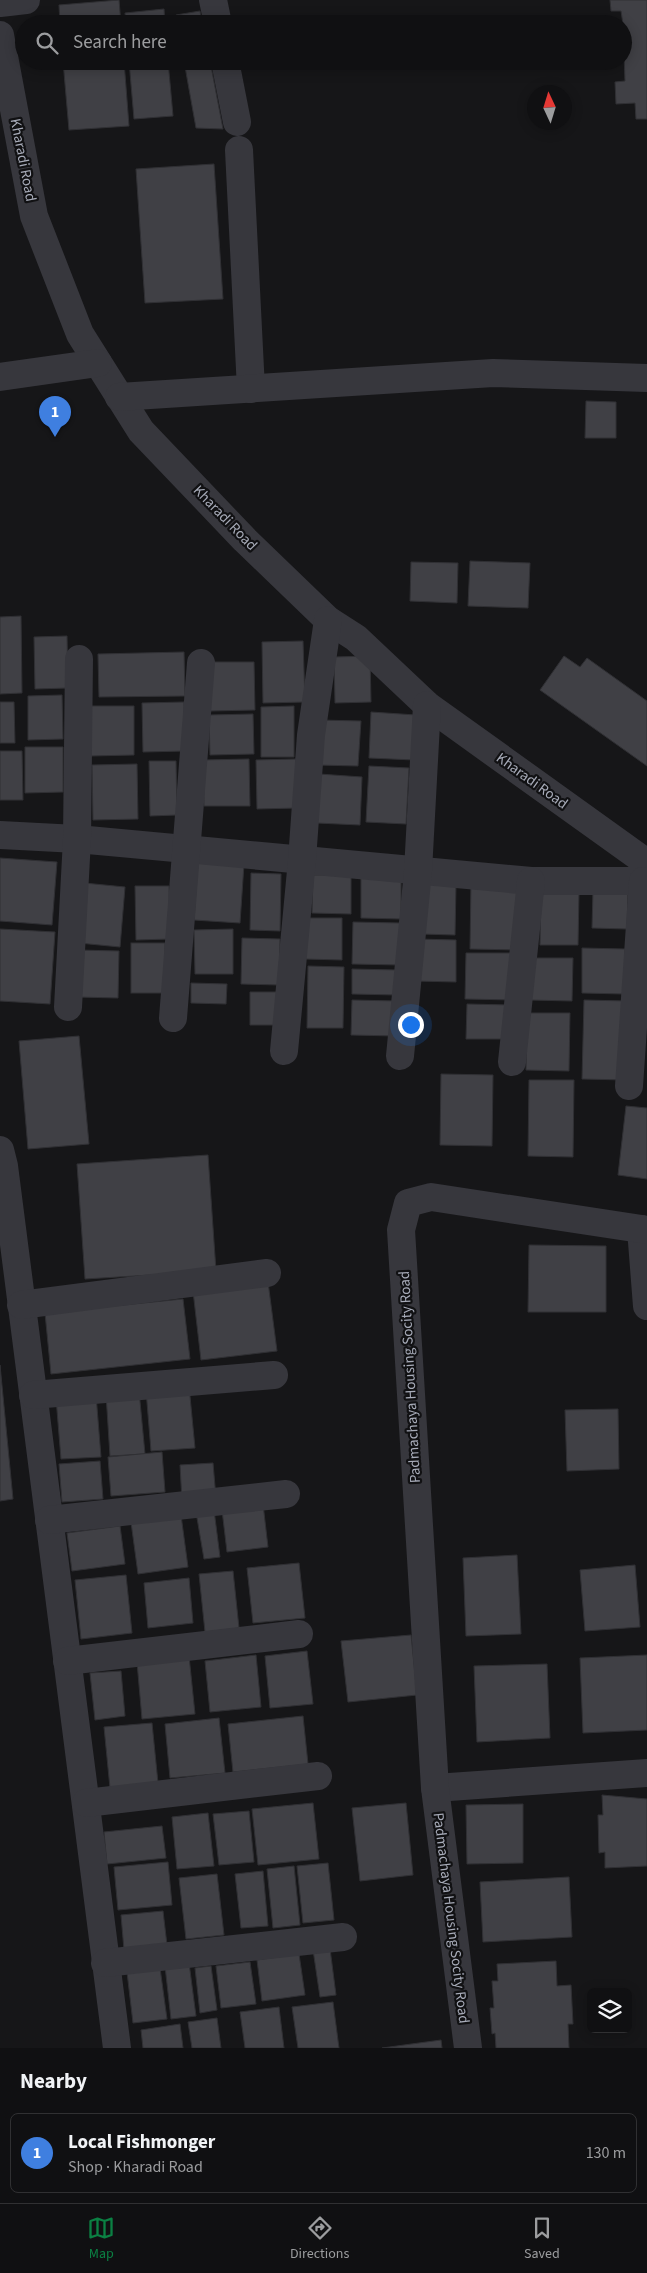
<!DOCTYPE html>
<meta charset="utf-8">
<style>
:root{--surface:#101012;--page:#19191b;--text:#f1f3f6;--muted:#9c9d9f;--line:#303032;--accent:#0b8043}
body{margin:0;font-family:"Source Sans 3",sans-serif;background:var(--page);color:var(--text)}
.controls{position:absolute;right:15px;bottom:15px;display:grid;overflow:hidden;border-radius:8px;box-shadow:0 2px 12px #0003}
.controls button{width:45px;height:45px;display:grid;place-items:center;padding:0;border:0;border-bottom:1px solid var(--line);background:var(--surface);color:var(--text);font:25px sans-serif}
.compass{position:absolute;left:527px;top:85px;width:45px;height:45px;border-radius:50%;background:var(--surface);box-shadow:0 2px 12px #0003;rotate:356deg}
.you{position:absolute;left:410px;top:1024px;width:18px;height:18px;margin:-12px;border:4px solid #fff;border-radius:50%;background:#1a73e8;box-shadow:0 0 0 8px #1a73e833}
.badge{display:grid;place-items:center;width:32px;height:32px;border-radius:50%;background:var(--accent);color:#fff;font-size:16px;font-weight:700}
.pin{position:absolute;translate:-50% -41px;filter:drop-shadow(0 1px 2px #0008)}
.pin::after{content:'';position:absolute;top:26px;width:18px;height:15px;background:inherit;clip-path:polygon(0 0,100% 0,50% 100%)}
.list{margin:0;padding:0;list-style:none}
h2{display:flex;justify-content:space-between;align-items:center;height:65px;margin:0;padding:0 20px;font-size:21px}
h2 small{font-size:16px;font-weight:400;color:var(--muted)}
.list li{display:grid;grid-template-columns:32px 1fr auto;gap:15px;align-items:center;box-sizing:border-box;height:80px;margin:0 10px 10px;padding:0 10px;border:1px solid var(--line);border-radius:8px}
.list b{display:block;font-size:19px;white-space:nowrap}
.list p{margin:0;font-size:16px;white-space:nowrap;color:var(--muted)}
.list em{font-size:16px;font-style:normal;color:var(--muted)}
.icon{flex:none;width:28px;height:28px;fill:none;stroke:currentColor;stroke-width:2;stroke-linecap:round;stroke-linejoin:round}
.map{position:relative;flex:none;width:647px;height:2048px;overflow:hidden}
.search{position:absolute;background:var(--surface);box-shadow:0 2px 12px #0003;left:15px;right:15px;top:15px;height:55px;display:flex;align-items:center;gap:12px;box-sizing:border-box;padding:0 18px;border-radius:28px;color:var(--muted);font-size:19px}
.sheet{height:155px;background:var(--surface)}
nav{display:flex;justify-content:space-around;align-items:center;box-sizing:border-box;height:70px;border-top:1px solid var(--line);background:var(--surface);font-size:14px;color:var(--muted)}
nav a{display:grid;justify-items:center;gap:2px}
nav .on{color:var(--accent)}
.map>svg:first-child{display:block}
.building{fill:#404045;stroke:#303034}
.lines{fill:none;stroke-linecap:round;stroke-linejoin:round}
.minor{stroke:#37373d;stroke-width:28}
.labels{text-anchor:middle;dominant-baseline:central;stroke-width:4.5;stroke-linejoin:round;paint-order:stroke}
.street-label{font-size:15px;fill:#a7abb8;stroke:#111113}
</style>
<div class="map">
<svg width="647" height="2048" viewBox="0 0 647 2048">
<rect width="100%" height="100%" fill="#161618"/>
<g class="building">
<path d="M 119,0 L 121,24 L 60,24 L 59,5 Z"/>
<path d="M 610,0 L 647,0 L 647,119 L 636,119 L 635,103 L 616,104 L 615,82 L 625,81 L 623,24 L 621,11 L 611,11 Z"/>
<path d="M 164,9 L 165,24 L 126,24 L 125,13 Z"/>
<path d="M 200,11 L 202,24 L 178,24 L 176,15 Z"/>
<path d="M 63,61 L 124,61 L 129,126 L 69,130 Z"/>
<path d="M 129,61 L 168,61 L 173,116 L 134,119 Z"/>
<path d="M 184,61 L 210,61 L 223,129 L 196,128 Z"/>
<path d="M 214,164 L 223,299 L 145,303 L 136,169 Z"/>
<path d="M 586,401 L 616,402 L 616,438 L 585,438 Z"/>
<path d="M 470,561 L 530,563 L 528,608 L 468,606 Z"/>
<path d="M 411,562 L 458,563 L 457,603 L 410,601 Z"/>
<path d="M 21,616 L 22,693 L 0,694 L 0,617 Z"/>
<path d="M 67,636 L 68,688 L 35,689 L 34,637 Z"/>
<path d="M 303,641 L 305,702 L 263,703 L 262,642 Z"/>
<path d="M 184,652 L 185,696 L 99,697 L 98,654 Z"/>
<path d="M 370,656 L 371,702 L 335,703 L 334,657 Z"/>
<path d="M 564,656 L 580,667 L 587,658 L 647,701 L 647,766 L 540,690 Z"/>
<path d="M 210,662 L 254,662 L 255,710 L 210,711 Z"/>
<path d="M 62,695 L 63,739 L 28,740 L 28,696 Z"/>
<path d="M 0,702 L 14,702 L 15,743 L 0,743 Z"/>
<path d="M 184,702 L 185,751 L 143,752 L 142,703 Z"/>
<path d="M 89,706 L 134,706 L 134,755 L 90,756 Z"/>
<path d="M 294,706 L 294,757 L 261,757 L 261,707 Z"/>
<path d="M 371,712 L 416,715 L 414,760 L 369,758 Z"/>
<path d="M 253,714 L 254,754 L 210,755 L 209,715 Z"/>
<path d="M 319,720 L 361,721 L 358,766 L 317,765 Z"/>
<path d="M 25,747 L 63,747 L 63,792 L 25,793 Z"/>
<path d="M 0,751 L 22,751 L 23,800 L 0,800 Z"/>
<path d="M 249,759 L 250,806 L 204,806 L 203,760 Z"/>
<path d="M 296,759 L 297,808 L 257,809 L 256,760 Z"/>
<path d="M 149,761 L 176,761 L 177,815 L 150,816 Z"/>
<path d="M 137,764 L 138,819 L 93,820 L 92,765 Z"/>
<path d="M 369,766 L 409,768 L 406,824 L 366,822 Z"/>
<path d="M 319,774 L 362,777 L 360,825 L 317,823 Z"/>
<path d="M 0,858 L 57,862 L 52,925 L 0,921 Z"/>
<path d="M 198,862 L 244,864 L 240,923 L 194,920 Z"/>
<path d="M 251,873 L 281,874 L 280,931 L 250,930 Z"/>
<path d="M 313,875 L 351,875 L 351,914 L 312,913 Z"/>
<path d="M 361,878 L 401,878 L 401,919 L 361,918 Z"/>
<path d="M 84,883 L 125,887 L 120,947 L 79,943 Z"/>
<path d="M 422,883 L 456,884 L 455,935 L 421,934 Z"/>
<path d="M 471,883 L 519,883 L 518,950 L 470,949 Z"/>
<path d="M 135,886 L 169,886 L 170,939 L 136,940 Z"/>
<path d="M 541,891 L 579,892 L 578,945 L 540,945 Z"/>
<path d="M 593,891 L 628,892 L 627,929 L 592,928 Z"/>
<path d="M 305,918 L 342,918 L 342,960 L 305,959 Z"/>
<path d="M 353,922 L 400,923 L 400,965 L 352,964 Z"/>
<path d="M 0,929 L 55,932 L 50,1004 L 0,1001 Z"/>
<path d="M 233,929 L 233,974 L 195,974 L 194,930 Z"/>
<path d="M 242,938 L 280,939 L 279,985 L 241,984 Z"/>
<path d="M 417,939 L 456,940 L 456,982 L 416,981 Z"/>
<rect x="131" y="943" width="34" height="50"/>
<path d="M 582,948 L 625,949 L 624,994 L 582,993 Z"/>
<path d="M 78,950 L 119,951 L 118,998 L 77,997 Z"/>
<path d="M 466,953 L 513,953 L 513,1000 L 465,999 Z"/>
<path d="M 531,958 L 573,958 L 572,1001 L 530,1000 Z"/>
<path d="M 308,966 L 344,967 L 343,1028 L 307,1028 Z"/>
<path d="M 352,969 L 397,970 L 397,995 L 352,994 Z"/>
<path d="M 191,983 L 227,984 L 226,1004 L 191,1003 Z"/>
<path d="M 250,992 L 278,992 L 277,1025 L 250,1025 Z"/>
<path d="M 352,1000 L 397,1001 L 396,1036 L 351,1035 Z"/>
<path d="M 584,1000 L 627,1001 L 626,1080 L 582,1079 Z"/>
<path d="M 467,1004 L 511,1005 L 510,1039 L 466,1039 Z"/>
<path d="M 527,1013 L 570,1013 L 569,1071 L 526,1070 Z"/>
<path d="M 79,1036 L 89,1144 L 28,1149 L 19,1041 Z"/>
<path d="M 441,1074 L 493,1075 L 492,1146 L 440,1145 Z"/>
<path d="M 529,1080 L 574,1080 L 573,1157 L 528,1156 Z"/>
<path d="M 626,1106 L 647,1108 L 647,1179 L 618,1175 Z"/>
<path d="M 208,1155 L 216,1271 L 85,1279 L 77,1164 Z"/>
<path d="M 529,1245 L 606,1246 L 606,1312 L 528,1312 Z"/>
<path d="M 268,1282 L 277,1351 L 201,1360 L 193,1291 Z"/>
<path d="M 183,1299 L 190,1359 L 51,1374 L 45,1313 Z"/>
<path d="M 0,1365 L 13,1499 L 0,1501 Z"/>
<path d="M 189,1386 L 195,1448 L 151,1451 L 146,1390 Z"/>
<path d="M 139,1391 L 145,1454 L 110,1456 L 106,1394 Z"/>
<path d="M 96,1395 L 101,1457 L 61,1459 L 56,1398 Z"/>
<path d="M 618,1409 L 619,1469 L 567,1471 L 565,1410 Z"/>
<path d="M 162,1452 L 165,1492 L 111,1496 L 108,1457 Z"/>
<path d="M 100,1461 L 103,1499 L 62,1502 L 59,1464 Z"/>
<path d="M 213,1463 L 216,1498 L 182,1501 L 180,1465 Z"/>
<path d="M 263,1504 L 268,1547 L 227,1552 L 222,1510 Z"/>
<path d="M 214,1510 L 220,1557 L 204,1559 L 196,1512 Z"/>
<path d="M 181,1515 L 188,1567 L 138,1574 L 131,1522 Z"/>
<path d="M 120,1526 L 125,1564 L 72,1571 L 67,1533 Z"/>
<path d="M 517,1555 L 521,1634 L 466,1636 L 463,1558 Z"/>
<path d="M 299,1563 L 305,1618 L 253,1623 L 247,1568 Z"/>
<path d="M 635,1565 L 640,1627 L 585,1631 L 580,1570 Z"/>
<path d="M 233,1571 L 239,1628 L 205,1632 L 199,1574 Z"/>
<path d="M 126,1575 L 132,1633 L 81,1639 L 75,1580 Z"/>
<path d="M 189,1578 L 193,1623 L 148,1628 L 144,1583 Z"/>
<path d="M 411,1635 L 417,1695 L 348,1702 L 341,1641 Z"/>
<path d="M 307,1651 L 313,1704 L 270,1708 L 265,1656 Z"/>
<path d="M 256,1655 L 261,1707 L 210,1712 L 205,1661 Z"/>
<path d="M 647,1655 L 647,1730 L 583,1733 L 580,1658 Z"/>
<path d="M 189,1656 L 195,1714 L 142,1719 L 137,1662 Z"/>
<path d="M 547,1664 L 550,1738 L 477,1742 L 474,1666 Z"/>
<path d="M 121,1671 L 125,1716 L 95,1720 L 90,1673 Z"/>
<path d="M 303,1716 L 308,1764 L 233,1772 L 228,1724 Z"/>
<path d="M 219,1718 L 225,1773 L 170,1778 L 165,1724 Z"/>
<path d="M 152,1723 L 158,1783 L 110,1788 L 104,1727 Z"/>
<path d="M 602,1795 L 647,1799 L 647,1866 L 605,1868 L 605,1852 L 599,1853 L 598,1815 L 603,1815 Z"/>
<path d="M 313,1803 L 319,1859 L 258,1865 L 252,1809 Z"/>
<path d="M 406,1803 L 413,1875 L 360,1881 L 352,1808 Z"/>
<path d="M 523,1804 L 523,1863 L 467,1864 L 466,1805 Z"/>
<path d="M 249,1811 L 254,1862 L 219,1865 L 213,1814 Z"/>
<path d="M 208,1813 L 214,1866 L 177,1869 L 172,1817 Z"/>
<path d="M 162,1826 L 166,1858 L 107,1864 L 104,1832 Z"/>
<path d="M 168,1862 L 172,1905 L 118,1910 L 114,1867 Z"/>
<path d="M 328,1863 L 334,1920 L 303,1923 L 297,1866 Z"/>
<path d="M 294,1866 L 300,1925 L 273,1928 L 267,1869 Z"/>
<path d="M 263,1871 L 268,1926 L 241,1928 L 235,1874 Z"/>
<path d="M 217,1874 L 224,1935 L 186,1939 L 179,1878 Z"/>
<path d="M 569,1877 L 572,1937 L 483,1942 L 480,1882 Z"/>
<path d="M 163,1911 L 167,1945 L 124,1950 L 121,1915 Z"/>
<path d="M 329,1941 L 336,1995 L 320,1997 L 312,1943 Z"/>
<path d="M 299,1954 L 305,1995 L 262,2001 L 257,1960 Z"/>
<path d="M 556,1961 L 557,1986 L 571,1985 L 573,2024 L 568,2024 L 569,2048 L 496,2048 L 495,2033 L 492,2034 L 490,2008 L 494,2008 L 492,1981 L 498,1981 L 497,1964 Z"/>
<path d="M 250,1962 L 256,2004 L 221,2008 L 216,1966 Z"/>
<path d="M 189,1963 L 196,2016 L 171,2019 L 165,1966 Z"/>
<path d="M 211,1966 L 217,2010 L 200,2013 L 195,1968 Z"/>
<path d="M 160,1968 L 167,2019 L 133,2023 L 127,1972 Z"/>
<path d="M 333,2002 L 339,2048 L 298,2048 L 292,2007 Z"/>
<path d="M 279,2007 L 284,2048 L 245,2048 L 240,2012 Z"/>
<path d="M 217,2018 L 221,2048 L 192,2048 L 188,2022 Z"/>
<path d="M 180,2024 L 183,2048 L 143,2048 L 141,2030 Z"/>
<path d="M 441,2040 L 442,2048 L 382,2048 Z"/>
</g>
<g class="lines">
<g class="minor">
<path d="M 213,0 L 218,24"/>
<path d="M 0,3 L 26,0"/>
<path d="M 0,35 L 34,216 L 80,334 L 141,431 L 245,540 L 328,620 L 356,638 L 427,705 L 647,863"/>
<path d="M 225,61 L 237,122"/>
<path d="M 239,150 L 251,389"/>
<path d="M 0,377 L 98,363"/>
<path d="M 119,397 L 493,373 L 647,378"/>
<path d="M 0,835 L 77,839 L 531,881 L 647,881"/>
<path d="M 68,1007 L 77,839 L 79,659"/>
<path d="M 173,1018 L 201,663"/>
<path d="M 284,1051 L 302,860 L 311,735 L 328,620"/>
<path d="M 400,1056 L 418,871 L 427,705"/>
<path d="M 512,1062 L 531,881"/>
<path d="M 629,1086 L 643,881"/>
<path d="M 0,1150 L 4,1166 L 117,2048"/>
<path d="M 641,1229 L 647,1306"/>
<path d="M 21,1305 L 267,1273"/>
<path d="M 33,1395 L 274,1375"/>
<path d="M 49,1520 L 286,1494"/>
<path d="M 67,1661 L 299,1634"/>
<path d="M 435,1788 L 647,1773"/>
<path d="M 86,1803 L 318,1776"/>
<path d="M 105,1963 L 343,1937"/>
<path d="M 468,2048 L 435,1788 L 401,1230 L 408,1203 L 431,1197 L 647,1230"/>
</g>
</g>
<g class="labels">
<g class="street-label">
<text transform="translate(23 160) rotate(79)">Kharadi Road</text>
<text transform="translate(225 518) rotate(46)">Kharadi Road</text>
<text transform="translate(532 781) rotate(36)">Kharadi Road</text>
<text transform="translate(410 1377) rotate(-93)">Padmachaya Housing Socity Road</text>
<text transform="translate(451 1918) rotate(83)">Padmachaya Housing Socity Road</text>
</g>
</g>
</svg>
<div class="controls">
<button><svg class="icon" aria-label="layers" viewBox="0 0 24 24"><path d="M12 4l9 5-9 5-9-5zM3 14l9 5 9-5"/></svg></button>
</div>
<svg class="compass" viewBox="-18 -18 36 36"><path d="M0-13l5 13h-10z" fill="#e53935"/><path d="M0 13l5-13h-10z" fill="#9c9d9f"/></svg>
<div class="you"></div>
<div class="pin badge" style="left:55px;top:437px;background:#3f7fe0">1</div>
<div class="search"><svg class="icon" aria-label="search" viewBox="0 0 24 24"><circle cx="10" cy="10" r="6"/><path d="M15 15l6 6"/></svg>Search here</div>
</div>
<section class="sheet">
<h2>Nearby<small></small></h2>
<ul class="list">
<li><span class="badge" style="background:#3f7fe0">1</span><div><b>Local Fishmonger</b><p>Shop · Kharadi Road</p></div><em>130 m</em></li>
</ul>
</section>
<nav>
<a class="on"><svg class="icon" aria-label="map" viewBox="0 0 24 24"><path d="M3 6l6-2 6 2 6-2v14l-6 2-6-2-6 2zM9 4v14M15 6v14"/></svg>Map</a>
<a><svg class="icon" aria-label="directions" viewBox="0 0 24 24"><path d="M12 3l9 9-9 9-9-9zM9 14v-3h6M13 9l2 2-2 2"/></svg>Directions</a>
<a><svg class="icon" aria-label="saved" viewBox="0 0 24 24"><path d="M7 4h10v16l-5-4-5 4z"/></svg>Saved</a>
</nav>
